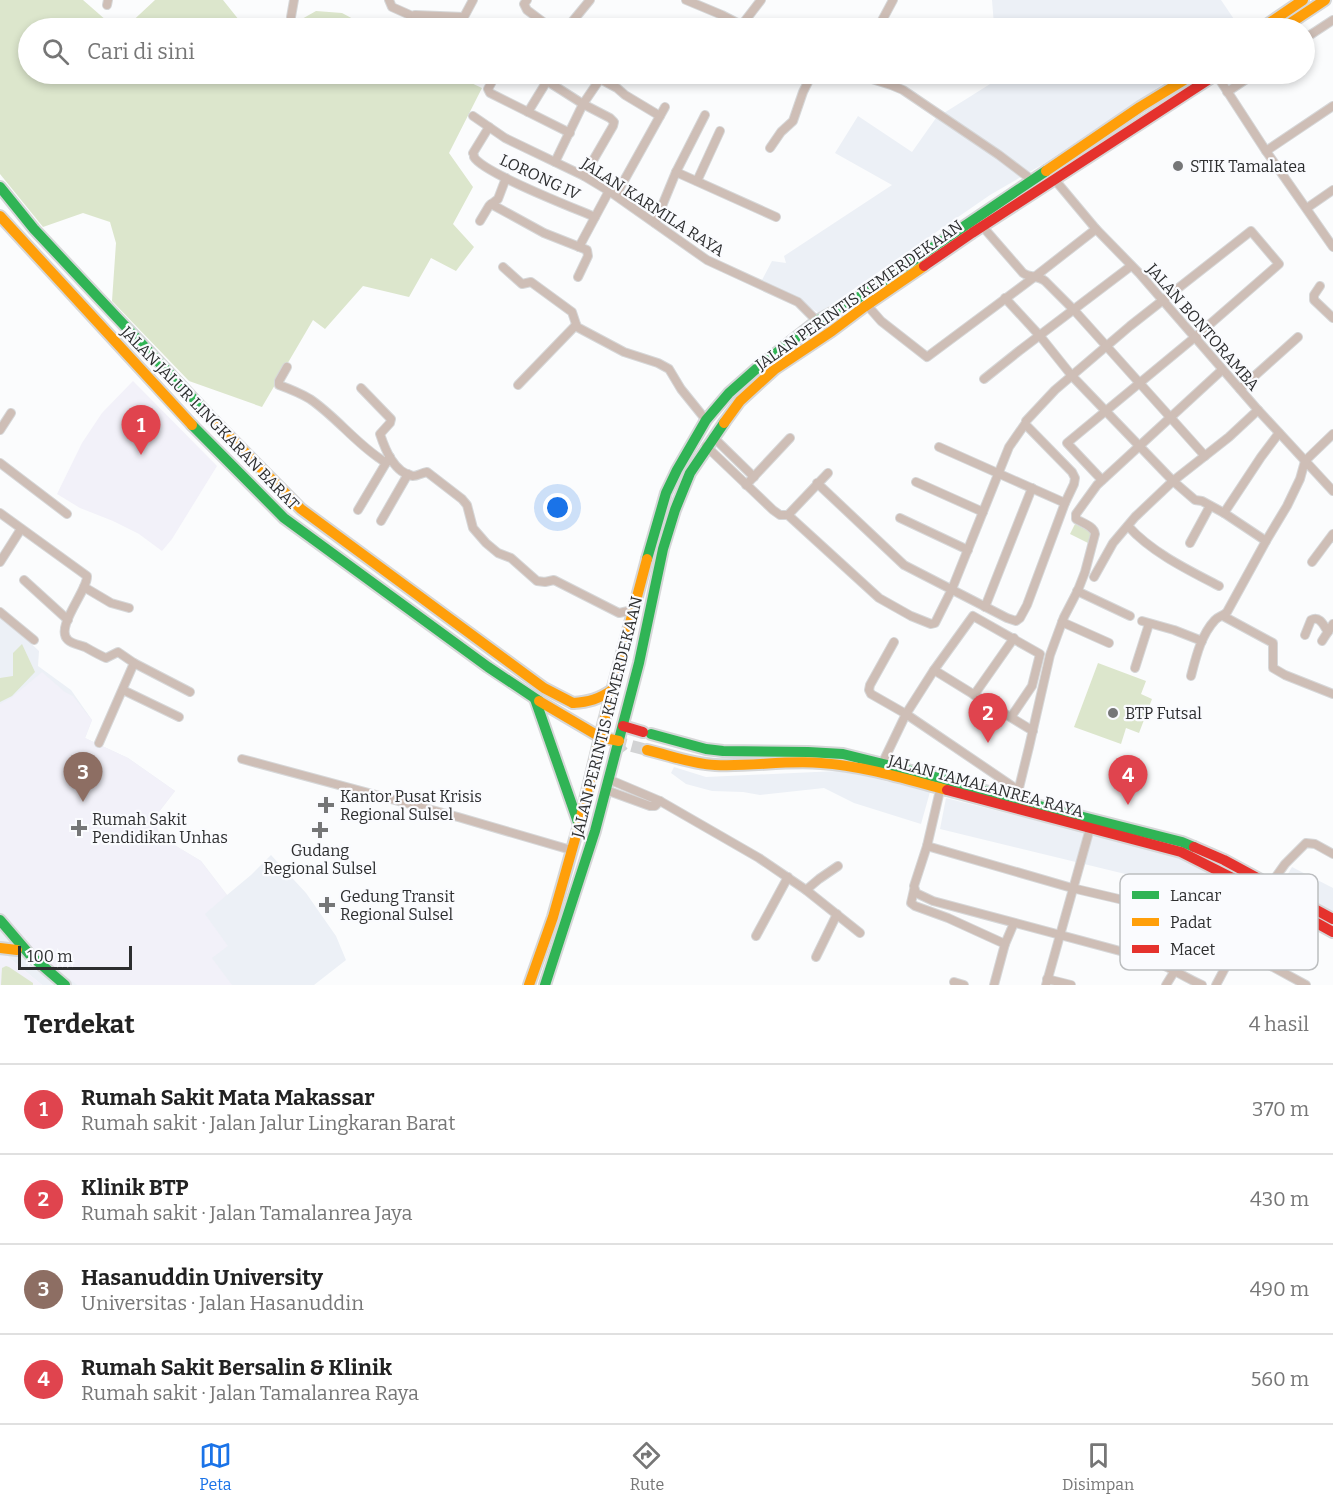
<!DOCTYPE html>
<html lang="id">
<meta charset="utf-8">
<style>
:root{--surface:#fff;--page:#f6f6f6;--text:#222;--muted:#767676;--line:#e0e0e0;--accent:#1a73e8}
body{margin:0;font-family:Bitter,serif;background:var(--page);color:var(--text)}
.scale{position:absolute;left:18px;bottom:15px;width:114px;box-sizing:border-box;padding-left:6px;border:3px solid #2d2e2f;border-top:0;font-size:16px;line-height:21px;white-space:nowrap;color:#2d2e2f;-webkit-text-stroke:4px #fafbfe;paint-order:stroke}
.you{position:absolute;left:558px;top:508px;width:21px;height:21px;margin:-15px;border:4px solid #fff;border-radius:50%;background:#1a73e8;box-shadow:0 0 0 9px #1a73e833}
.badge{display:grid;place-items:center;width:39px;height:39px;border-radius:50%;background:var(--accent);color:#fff;font-size:20px;font-weight:700}
.pin{position:absolute;translate:-50% -50px;filter:drop-shadow(0 2px 3px #0008)}
.pin::after{content:'';position:absolute;top:32px;width:21px;height:18px;background:inherit;clip-path:polygon(0 0,100% 0,50% 100%)}
.list{margin:0;padding:0;list-style:none}
h2{display:flex;justify-content:space-between;align-items:center;height:78px;margin:0;padding:0 24px;font-size:26px}
h2 small{font-size:20px;font-weight:400;color:var(--muted)}
.list li{display:grid;grid-template-columns:39px 1fr auto;gap:18px;align-items:center;box-sizing:border-box;height:90px;padding:0 24px;border-top:2px solid var(--line)}
.list b{display:block;font-size:22px;white-space:nowrap}
.list p{margin:0;font-size:20px;white-space:nowrap;color:var(--muted)}
.list em{font-size:20px;font-style:normal;color:var(--muted)}
.icon{flex:none;width:33px;height:33px;fill:none;stroke:currentColor;stroke-width:2;stroke-linecap:round;stroke-linejoin:round}
.map{position:relative;flex:none;width:1333px;height:985px;overflow:hidden}
.search{position:absolute;background:var(--surface);box-shadow:0 3px 9px #0003;left:18px;right:18px;top:18px;height:66px;display:flex;align-items:center;gap:15px;box-sizing:border-box;padding:0 21px;border-radius:33px;color:var(--muted);font-size:22px}
.sheet{height:438px;background:var(--surface)}
nav{display:flex;justify-content:space-around;align-items:center;box-sizing:border-box;height:84px;border-top:2px solid var(--line);background:var(--surface);font-size:16px;color:var(--muted)}
nav a{display:grid;justify-items:center;gap:3px}
nav .on{color:var(--accent)}
.map>svg:first-child{display:block}
.built{fill:#ecf0f6}
.medical{fill:#f2f1f9}
.green{fill:#dce6cc}
.lines{fill:none;stroke-linecap:round;stroke-linejoin:round}
.primary-tunnel{stroke:#d2d3d4;stroke-width:12;stroke-dasharray:12 6;stroke-linecap:butt}
.street-casing{stroke:#d6d7d8;stroke-width:10}
.fast-casing{stroke:#d6d7d8;stroke-width:14}
.slow-casing{stroke:#d6d7d8;stroke-width:14}
.jam-casing{stroke:#d6d7d8;stroke-width:14}
.street{stroke:#cebeb6;stroke-width:8}
.fast{stroke:#30b455;stroke-width:10}
.slow{stroke:#ff9f0a;stroke-width:10}
.jam{stroke:#e5322d;stroke-width:10}
.poi-dot{fill:#757677;stroke:#fafbfe;stroke-width:2}
.labels{text-anchor:middle;dominant-baseline:central;stroke-width:4.5;stroke-linejoin:round;paint-order:stroke}
.poi-label{font-size:16px;fill:#2d2e2f;stroke:#fafbfe;text-anchor:start}
.street-label{font-size:16px;fill:#2d2e2f;stroke:#fafbfe}
.key{fill:#fafbfe;stroke:#bcbec0;stroke-width:1.5}
.key-label{font-size:16px;fill:#2d2e2f}
</style>
<div class="map">
<svg width="1333" height="985" viewBox="0 0 1333 985">
<rect width="100%" height="100%" fill="#fbfcfd"/>
<g class="built">
<path d="M 992,0 L 1221,0 L 1240,28 L 998,28 L 994,25 Z"/>
<path d="M 1006,74 L 1178,74 L 1045,163 L 990,195 L 819,313 L 762,280 L 772,261 L 786,263 L 784,256 L 892,185 L 835,153 L 858,116 L 912,152 L 936,118 Z"/>
<path d="M 0,614 L 39,651 L 38,666 L 71,690 L 92,720 L 85,738 L 128,758 L 175,791 L 158,813 L 155,822 L 159,834 L 176,846 L 201,861 L 227,895 L 251,875 L 271,855 L 306,893 L 336,936 L 346,960 L 314,985 L 42,985 L 7,956 L 0,956 Z"/>
<path d="M 674,767 L 706,777 L 837,771 L 869,777 L 930,792 L 921,824 L 854,803 L 824,788 L 760,795 L 743,792 L 712,791 L 686,784 L 671,773 Z"/>
<path d="M 946,798 L 1173,855 L 1220,877 L 1280,909 L 1265,933 L 1218,906 L 1150,880 L 940,829 Z"/>
<path d="M 1292,867 L 1333,888 L 1333,914 L 1281,886 Z"/>
</g>
<g class="medical">
<path d="M 133,381 L 217,466 L 172,539 L 162,551 L 139,534 L 113,521 L 80,508 L 57,494 L 82,443 L 102,413 Z"/>
<path d="M 42,672 L 65,692 L 73,696 L 92,720 L 85,738 L 128,758 L 175,791 L 158,813 L 155,822 L 159,833 L 176,846 L 201,861 L 227,895 L 205,914 L 228,946 L 212,958 L 232,985 L 77,985 L 40,956 L 17,934 L 2,917 L 0,911 L 0,704 L 11,698 Z"/>
<path d="M 0,956 L 7,956 L 42,985 L 0,985 Z"/>
</g>
<g class="green">
<path d="M 0,0 L 83,0 L 115,28 L 28,28 L 28,74 L 452,74 L 482,88 L 449,153 L 473,187 L 453,224 L 474,247 L 456,271 L 431,258 L 409,297 L 363,286 L 325,329 L 313,320 L 262,407 L 189,381 L 112,301 L 116,243 L 110,222 L 83,213 L 43,227 L 0,174 Z"/>
<path d="M 155,0 L 223,0 L 239,20 L 262,28 L 125,28 Z"/>
<path d="M 316,11 L 342,13 L 370,28 L 286,28 Z"/>
<path d="M 1075,524 L 1093,533 L 1088,543 L 1070,534 Z"/>
<path d="M 22,644 L 35,672 L 12,696 L 0,702 L 0,678 L 13,676 L 13,653 Z"/>
<path d="M 1098,663 L 1146,681 L 1141,694 L 1152,699 L 1139,733 L 1126,728 L 1121,744 L 1074,727 Z"/>
<path d="M 6,966 L 9,967 L 33,983 L 33,985 L 1,985 L 2,968 Z"/>
</g>
<g class="lines">
<path class="primary-tunnel" d="M 616,750 L 624,744 L 647,750"/>
<g class="street-casing">
<g id="street">
<path d="M 389,0 L 392,7 L 439,28"/>
<path d="M 527,0 L 524,4 L 527,10 L 551,28"/>
<path d="M 686,0 L 722,15 L 747,28"/>
<path d="M 107,5 L 108,0"/>
<path d="M 415,15 L 464,17"/>
<path d="M 291,17 L 294,0"/>
<path d="M 741,26 L 761,0"/>
<path d="M 458,28 L 473,0"/>
<path d="M 567,28 L 590,0"/>
<path d="M 878,28 L 893,0"/>
<path d="M 1304,39 L 1333,20"/>
<path d="M 496,74 L 488,89 L 490,93 L 570,133"/>
<path d="M 591,74 L 617,88 L 625,95 L 660,116"/>
<path d="M 856,74 L 891,85 L 903,90 L 999,155 L 1032,180"/>
<path d="M 1216,74 L 1266,151 L 1333,247"/>
<path d="M 547,81 L 583,104 L 610,118 L 614,122 L 613,126 L 584,176"/>
<path d="M 1227,92 L 1254,74"/>
<path d="M 528,112 L 547,81 L 549,74"/>
<path d="M 473,116 L 505,138 L 584,176 L 609,191 L 707,260 L 798,302 L 817,321"/>
<path d="M 489,127 L 473,153 C 474,154 474,156 474,157 C 483,173 574,208 595,217"/>
<path d="M 770,148 L 781,132 L 793,121 L 803,92 L 812,74"/>
<path d="M 1266,151 L 1333,106"/>
<path d="M 555,162 L 583,104 L 600,79"/>
<path d="M 676,172 L 776,217"/>
<path d="M 1055,180 L 1096,229 L 1139,273 L 1258,410 L 1333,491"/>
<path d="M 697,181 L 720,131"/>
<path d="M 616,195 L 665,107"/>
<path d="M 491,204 L 544,233 L 587,250 L 588,256 L 578,277"/>
<path d="M 1307,208 L 1333,190"/>
<path d="M 480,221 L 489,206 L 498,199 L 506,178"/>
<path d="M 655,223 L 676,172 L 705,115"/>
<path d="M 983,227 L 1023,273 C 1030,278 1037,275 1045,281 L 1074,310 L 1205,456"/>
<path d="M 579,247 L 609,191"/>
<path d="M 503,267 L 522,284 L 531,282 L 572,312 L 577,327 L 624,352 L 658,363 L 669,369 L 681,389 L 706,420"/>
<path d="M 1320,286 L 1314,295 L 1314,300 L 1333,318"/>
<path d="M 1005,298 L 1040,336 L 1072,376 L 1173,481 L 1195,500 L 1202,501 L 1224,513 L 1266,541"/>
<path d="M 867,305 L 881,321 L 927,357 L 1037,275 L 1096,229"/>
<path d="M 287,367 L 279,381 L 279,385 C 290,389 300,393 310,399 C 335,416 354,441 379,458 L 386,463 L 390,457"/>
<path d="M 984,379 L 1019,351 L 1131,266"/>
<path d="M 518,385 L 576,325"/>
<path d="M 361,388 L 391,419 L 390,423 L 380,434 C 385,449 394,473 413,476 C 418,476 421,473 427,472 L 462,499 L 467,505 L 473,528 L 486,543 L 498,553 L 511,558 L 537,581 L 545,582 L 554,580 L 619,613 L 633,610"/>
<path d="M 1240,389 L 1298,337"/>
<path d="M 1026,421 L 1055,390 L 1130,326 L 1251,231 L 1279,264 L 1194,338 L 1067,443 L 1102,480"/>
<path d="M 0,430 L 11,413"/>
<path d="M 713,437 L 754,477"/>
<path d="M 706,446 L 773,510 L 780,515 L 788,515 L 879,598 L 911,616 L 931,624 L 935,623 L 952,589 L 1009,447 L 1025,424 L 1072,472 L 1075,478 L 1074,484 L 1065,503 L 1027,605 L 1020,618 L 1016,621 L 1007,618 L 904,565 L 817,483"/>
<path d="M 939,447 L 1065,503"/>
<path d="M 0,463 L 67,514"/>
<path d="M 916,482 L 983,512"/>
<path d="M 746,485 L 790,438"/>
<path d="M 358,510 L 386,463"/>
<path d="M 0,513 L 87,576 C 88,590 54,628 68,640 C 72,644 80,645 85,647 C 92,651 99,655 106,658 L 118,652 L 134,663 L 99,743"/>
<path d="M 1224,513 L 1261,457 L 1279,433"/>
<path d="M 788,515 L 828,473"/>
<path d="M 900,518 L 968,550"/>
<path d="M 381,521 L 408,474"/>
<path d="M 1128,526 C 1151,552 1188,570 1219,586"/>
<path d="M 1190,543 L 1210,506"/>
<path d="M 0,562 L 21,529"/>
<path d="M 1312,562 L 1333,534"/>
<path d="M 1094,577 L 1113,543 L 1135,517 L 1173,481 L 1229,437 L 1258,410"/>
<path d="M 24,580 L 68,620"/>
<path d="M 84,587 L 111,603 L 129,608"/>
<path d="M 1077,591 L 1130,616"/>
<path d="M 985,607 L 1032,488"/>
<path d="M 0,612 L 34,640"/>
<path d="M 1223,616 L 1273,643 L 1273,668 L 1285,675 L 1333,694"/>
<path d="M 1142,621 L 1174,630 L 1202,641"/>
<path d="M 1062,622 L 1109,643"/>
<path d="M 1305,635 L 1311,620 C 1320,615 1324,626 1328,632"/>
<path d="M 1322,641 L 1333,624"/>
<path d="M 894,642 L 870,685 L 869,690 L 871,694 L 906,714 L 1018,790"/>
<path d="M 134,663 L 190,692"/>
<path d="M 1135,668 L 1149,624"/>
<path d="M 934,670 L 1033,731"/>
<path d="M 1191,676 C 1196,657 1201,635 1215,620 C 1219,616 1223,616 1227,612 L 1266,541 L 1287,506 L 1300,479 L 1305,461 L 1333,434"/>
<path d="M 123,690 L 179,717"/>
<path d="M 974,695 L 1014,638"/>
<path d="M 242,759 L 458,817 L 571,850"/>
<path d="M 882,764 L 906,714 L 934,670 L 973,616 L 1040,654 L 1032,686 L 1011,717"/>
<path d="M 608,779 L 660,801 L 759,858 L 806,890 L 860,933"/>
<path d="M 941,786 L 927,846 L 914,886 L 916,893 L 933,901 L 1150,959 C 1168,966 1184,977 1202,985"/>
<path d="M 606,790 L 650,806 L 655,806 L 660,801"/>
<path d="M 1016,800 L 1029,747 L 1050,655 L 1064,617 L 1078,590 L 1085,572 L 1095,534 C 1094,526 1082,523 1076,519 L 1076,514 L 1097,485 L 1222,370"/>
<path d="M 927,846 L 1072,888 L 1170,911 L 1306,985"/>
<path d="M 1270,885 L 1285,864 L 1306,843 L 1315,844 L 1333,854"/>
<path d="M 806,890 L 819,879 L 838,866"/>
<path d="M 914,890 L 911,903 L 915,906 L 948,918 L 1005,944"/>
<path d="M 756,936 L 788,877"/>
<path d="M 816,957 L 837,914"/>
<path d="M 1047,979 L 1071,985"/>
<path d="M 954,982 L 964,985"/>
<path d="M 994,985 L 1005,944 L 1014,923"/>
<path d="M 1046,985 L 1091,825"/>
<path d="M 1166,985 L 1174,972"/>
<path d="M 1216,985 L 1264,894"/>
</g>
</g>
<g class="fast-casing">
<g id="fast">
<path d="M 0,187 L 34,229 L 215,422"/>
<path d="M 192,425 L 284,518 L 488,667 L 539,701"/>
<path d="M 647,559 L 666,493 L 677,470 L 706,420 L 729,393 L 755,370 L 817,321 L 852,302 L 1046,171"/>
<path d="M 535,699 L 579,825"/>
<path d="M 651,734 L 706,749 L 723,751 L 808,752 L 843,754 L 943,779 L 1016,800 L 1182,842 L 1194,847"/>
<path d="M 0,920 L 30,955 L 65,985"/>
<path d="M 545,985 L 595,831 L 639,663 L 663,549 L 675,510 L 690,473 L 724,423"/>
</g>
</g>
<g class="slow-casing">
<g id="slow">
<path d="M 1262,28 L 1303,0"/>
<path d="M 1283,28 L 1325,0"/>
<path d="M 1046,171 L 1140,107 L 1194,74"/>
<path d="M 0,216 L 192,425"/>
<path d="M 215,422 L 301,509 L 544,688 L 573,703"/>
<path d="M 724,423 L 740,401 L 775,369 L 832,331 L 864,307 L 924,266"/>
<path d="M 539,701 L 600,737 L 619,741"/>
<path d="M 573,703 C 589,702 599,699 612,690"/>
<path d="M 647,750 C 669,755 691,764 715,765 C 750,767 785,760 821,763 C 864,766 905,779 947,790"/>
<path d="M 0,948 L 17,950"/>
<path d="M 529,985 L 553,917 L 579,825 L 604,721 L 647,559"/>
</g>
</g>
<g class="jam-casing">
<g id="jam">
<path d="M 924,266 L 972,233 L 1217,74"/>
<path d="M 623,726 L 643,732"/>
<path d="M 947,790 L 1181,852 L 1264,894 L 1333,932"/>
<path d="M 1194,847 L 1224,860 L 1333,919"/>
</g>
</g>
<use href="#street" class="street"/>
<use href="#fast" class="fast"/>
<use href="#slow" class="slow"/>
<use href="#jam" class="jam"/>
</g>
<g class="poi-dot">
<circle cx="1178" cy="166" r="6"/>
<circle cx="1113" cy="713" r="6"/>
<path d="M323 796h6v6h6v6h-6v6h-6v-6h-6v-6h6z"/>
<path d="M76 819h6v6h6v6h-6v6h-6v-6h-6v-6h6z"/>
<path d="M317 821h6v6h6v6h-6v6h-6v-6h-6v-6h6z"/>
<path d="M324 896h6v6h6v6h-6v6h-6v-6h-6v-6h6z"/>
</g>
<g class="labels">
<g class="poi-label">
<text x="1190" y="166">STIK Tamalatea</text>
<text x="1125" y="713">BTP Futsal</text>
<text x="340" y="796">Kantor Pusat Krisis<tspan x="340" dy="18">Regional Sulsel</tspan></text>
<text x="92" y="819">Rumah Sakit<tspan x="92" dy="18">Pendidikan Unhas</tspan></text>
<text x="320" y="850" text-anchor="middle">Gudang<tspan x="320" dy="18">Regional Sulsel</tspan></text>
<text x="340" y="896">Gedung Transit<tspan x="340" dy="18">Regional Sulsel</tspan></text>
</g>
<g class="street-label">
<text transform="translate(540 177) rotate(25)">LORONG IV</text>
<text transform="translate(653 207) rotate(33)">JALAN KARMILA RAYA</text>
<text transform="translate(859 295) rotate(-35)">JALAN PERINTIS KEMERDEKAAN</text>
<text transform="translate(1203 327) rotate(49)">JALAN BONTORAMBA</text>
<text transform="translate(210 418) rotate(46)">JALAN JALUR LINGKARAN BARAT</text>
<text transform="translate(607 717) rotate(-76)">JALAN PERINTIS KEMERDEKAAN</text>
<text transform="translate(986 786) rotate(15)">JALAN TAMALANREA RAYA</text>
</g>
</g>
<rect x="1120" y="874" width="198" height="96" rx="9" class="key"/>
<rect x="1132" y="891" width="27" height="8" fill="#30b455"/>
<rect x="1132" y="918" width="27" height="8" fill="#ff9f0a"/>
<rect x="1132" y="945" width="27" height="8" fill="#e5322d"/>
<g class="key-label">
<text x="1170" y="901">Lancar</text>
<text x="1170" y="928">Padat</text>
<text x="1170" y="955">Macet</text>
</g>
</svg>
<div class="scale">100 m</div>
<div class="you"></div>
<div class="pin badge" style="left:141px;top:455px;background:#e0444e">1</div>
<div class="pin badge" style="left:988px;top:743px;background:#e0444e">2</div>
<div class="pin badge" style="left:83px;top:802px;background:#8d6e63">3</div>
<div class="pin badge" style="left:1128px;top:805px;background:#e0444e">4</div>
<div class="search"><svg class="icon" aria-label="search" viewBox="0 0 24 24"><circle cx="10" cy="10" r="6"/><path d="M15 15l6 6"/></svg>Cari di sini</div>
</div>
<section class="sheet">
<h2>Terdekat<small>4 hasil</small></h2>
<ul class="list">
<li><span class="badge" style="background:#e0444e">1</span><div><b>Rumah Sakit Mata Makassar</b><p>Rumah sakit · Jalan Jalur Lingkaran Barat</p></div><em>370 m</em></li>
<li><span class="badge" style="background:#e0444e">2</span><div><b>Klinik BTP</b><p>Rumah sakit · Jalan Tamalanrea Jaya</p></div><em>430 m</em></li>
<li><span class="badge" style="background:#8d6e63">3</span><div><b>Hasanuddin University</b><p>Universitas · Jalan Hasanuddin</p></div><em>490 m</em></li>
<li><span class="badge" style="background:#e0444e">4</span><div><b>Rumah Sakit Bersalin &amp; Klinik</b><p>Rumah sakit · Jalan Tamalanrea Raya</p></div><em>560 m</em></li>
</ul>
</section>
<nav>
<a class="on"><svg class="icon" aria-label="map" viewBox="0 0 24 24"><path d="M3 6l6-2 6 2 6-2v14l-6 2-6-2-6 2zM9 4v14M15 6v14"/></svg>Peta</a>
<a><svg class="icon" aria-label="directions" viewBox="0 0 24 24"><path d="M12 3l9 9-9 9-9-9zM9 14v-3h6M13 9l2 2-2 2"/></svg>Rute</a>
<a><svg class="icon" aria-label="saved" viewBox="0 0 24 24"><path d="M7 4h10v16l-5-4-5 4z"/></svg>Disimpan</a>
</nav>
